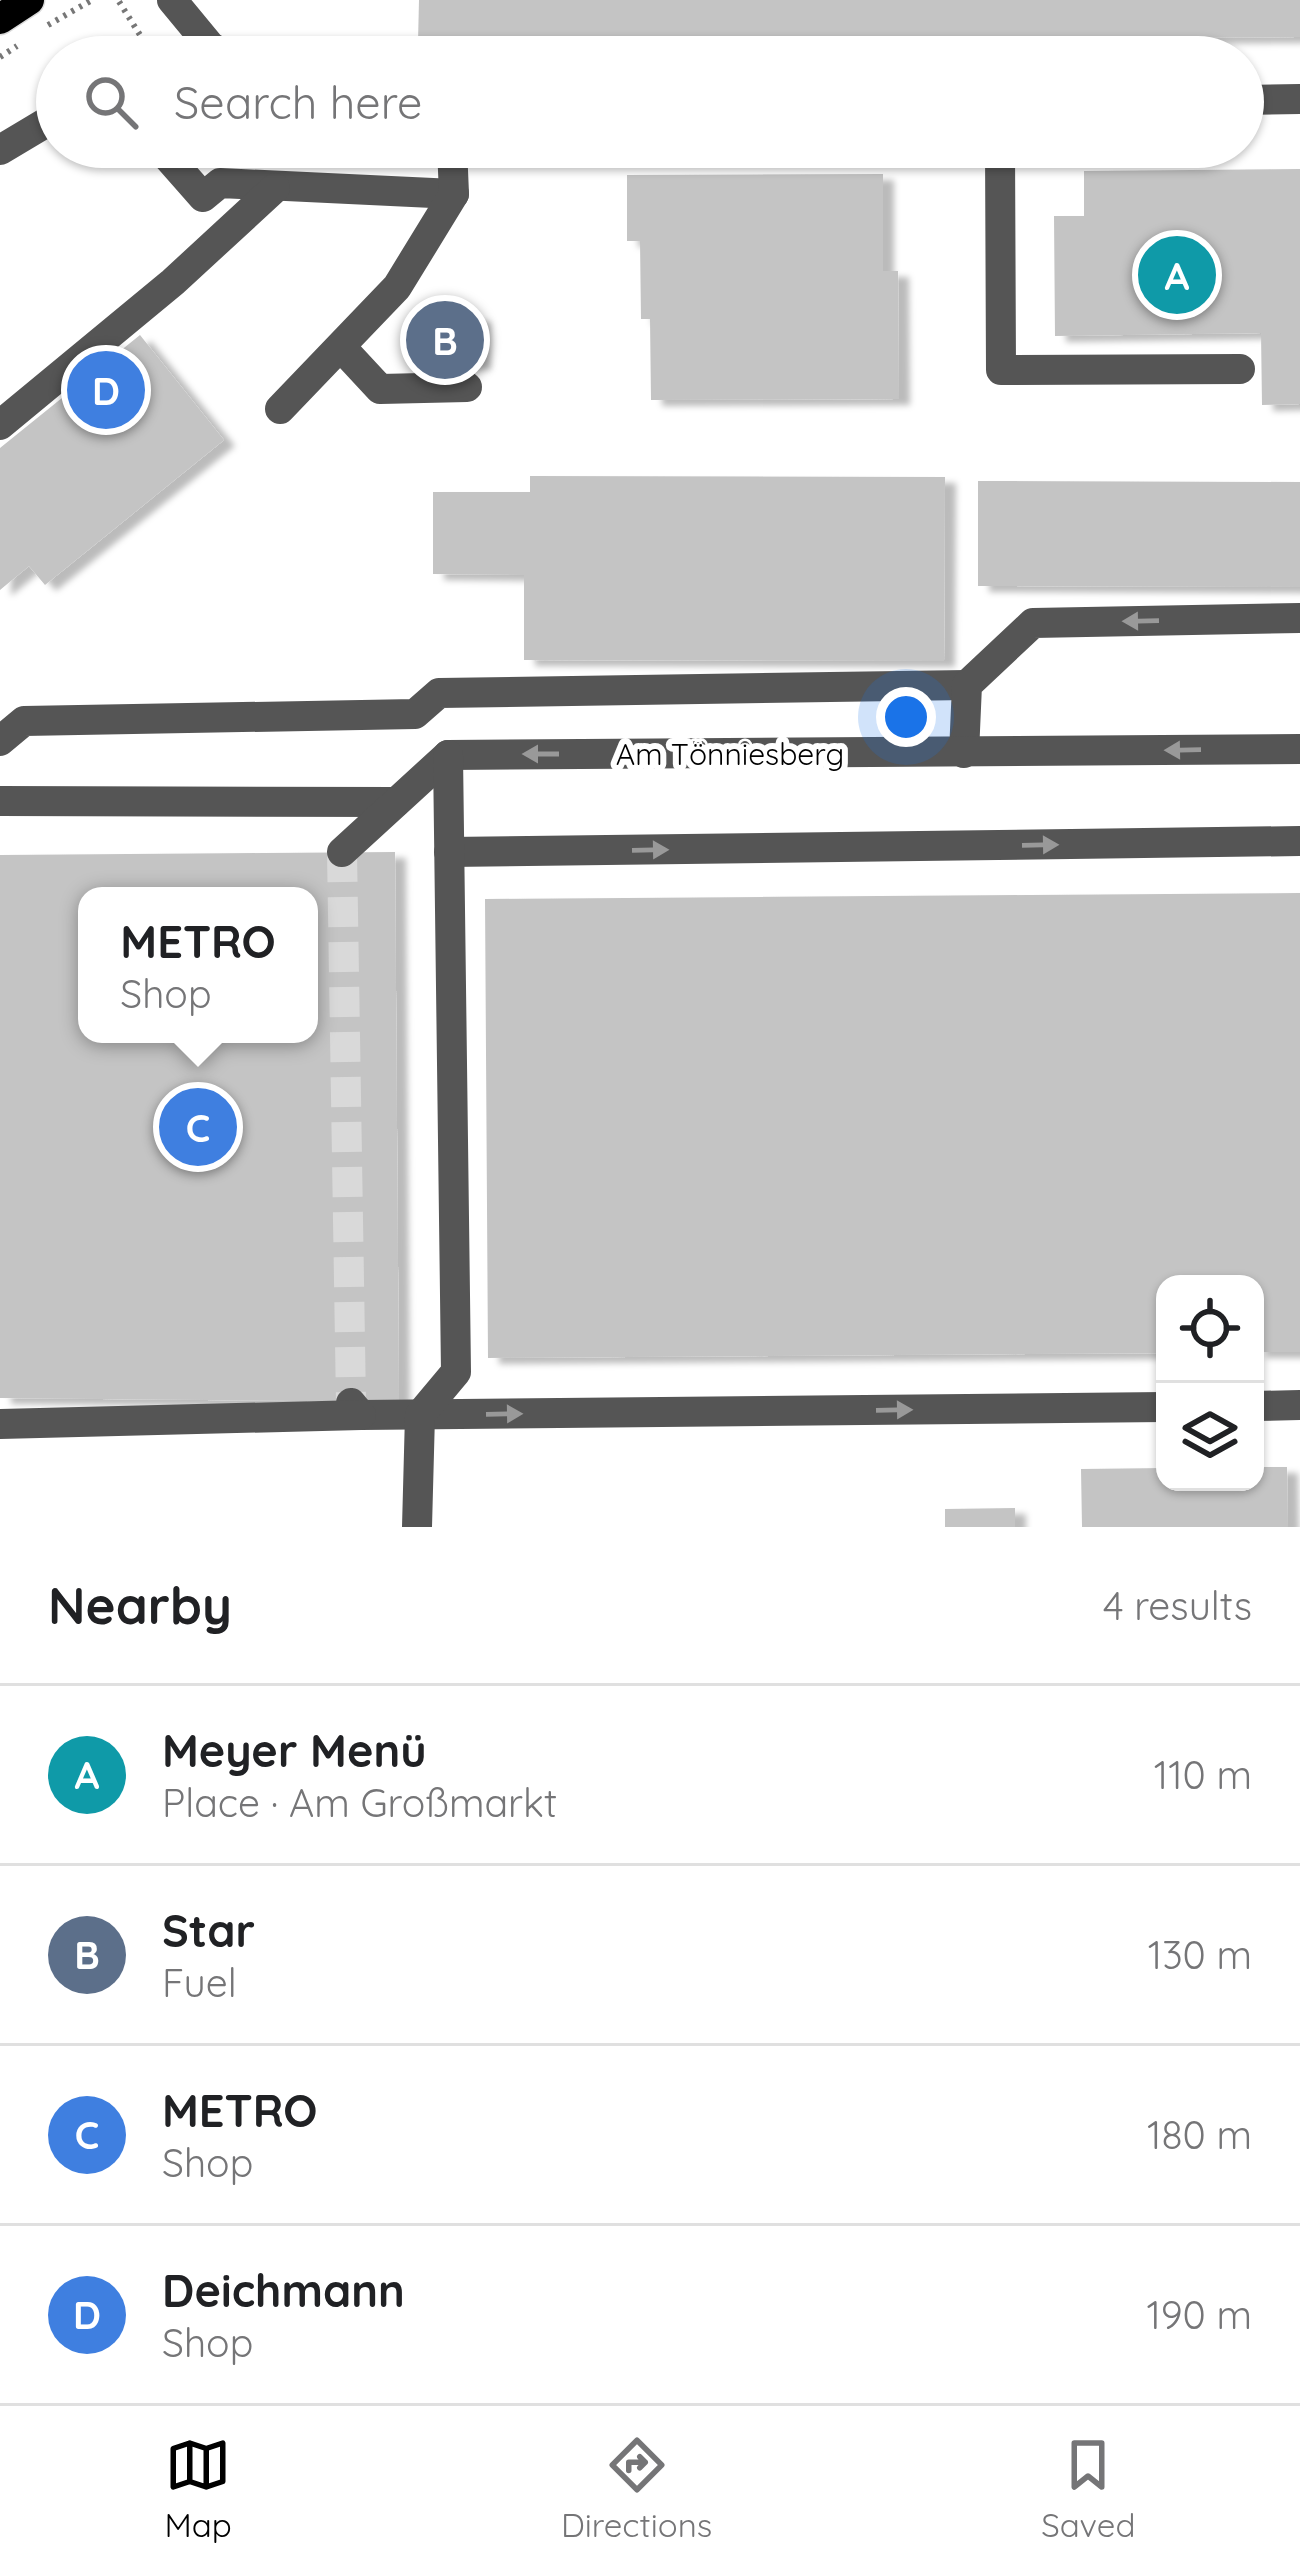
<!DOCTYPE html>
<meta charset="utf-8">
<style>
:root{--surface:#fff;--page:#f6f6f6;--text:#202124;--muted:#757577;--line:#e0e0e0;--accent:#000}
body{margin:0;font-family:Quicksand,sans-serif;background:var(--page);color:var(--text)}
.controls{position:absolute;right:36px;bottom:36px;display:grid;overflow:hidden;border-radius:24px;box-shadow:0 3px 9px #0004}
.controls button{width:108px;height:108px;display:grid;place-items:center;padding:0;border:0;border-bottom:3px solid var(--line);background:var(--surface);color:var(--text);font:60px sans-serif}
.you{position:absolute;left:906px;top:717px;width:42px;height:42px;margin:-30px;border:9px solid #fff;border-radius:50%;background:#1a73e8;box-shadow:0 0 0 18px #1a73e833}
.badge{display:grid;place-items:center;width:78px;height:78px;border-radius:50%;background:var(--accent);color:#fff;font-size:39px;font-weight:700}
.pin{position:absolute;translate:-50% -50%;border:6px solid #fff;box-shadow:0 3px 12px #0006}
.popup{position:absolute;left:78px;top:887px;width:240px;height:156px;box-sizing:border-box;display:grid;place-content:center;border-radius:24px;background:var(--surface);filter:drop-shadow(0 3px 9px #0005);font-size:39px;white-space:nowrap;color:var(--muted)}
.popup b{font-size:45px;color:var(--text)}
.popup::after{content:'';position:absolute;left:50%;top:100%;margin-left:-24px;border:24px solid transparent;border-top-color:var(--surface)}
.list{margin:0;padding:0;list-style:none}
h2{display:flex;justify-content:space-between;align-items:center;height:156px;margin:0;padding:0 48px;font-size:51px}
h2 small{font-size:39px;font-weight:400;color:var(--muted)}
.list li{display:grid;grid-template-columns:78px 1fr auto;gap:36px;align-items:center;box-sizing:border-box;height:180px;padding:0 48px;border-top:3px solid var(--line)}
.list b{display:block;font-size:45px;white-space:nowrap}
.list p{margin:0;font-size:39px;white-space:nowrap;color:var(--muted)}
.list em{font-size:39px;font-style:normal;color:var(--muted)}
.icon{flex:none;width:66px;height:66px;fill:none;stroke:currentColor;stroke-width:2;stroke-linecap:round;stroke-linejoin:round}
.map{position:relative;flex:none;width:1300px;height:1527px;overflow:hidden}
.search{position:absolute;background:var(--surface);box-shadow:0 3px 9px #0004;left:36px;right:36px;top:36px;height:132px;display:flex;align-items:center;gap:30px;box-sizing:border-box;padding:0 42px;border-radius:66px;color:var(--muted);font-size:45px}
.sheet{height:876px;background:var(--surface)}
nav{display:flex;justify-content:space-around;align-items:center;box-sizing:border-box;height:168px;border-top:3px solid var(--line);background:var(--surface);font-size:33px;color:var(--muted)}
nav a{display:grid;justify-items:center;gap:6px}
nav .on{color:var(--accent)}
.map>svg:first-child{display:block}
.building{fill:#c4c4c4;fill-rule:evenodd;filter:url(#shadow)}
.lines{fill:none;stroke-linecap:round;stroke-linejoin:round}
.minor-tunnel{stroke:#d9d9d9;stroke-width:30;stroke-dasharray:30 15;stroke-linecap:butt}
.major-casing{stroke:#dbdbdb;stroke-width:33}
.path{stroke:#777;stroke-width:6;stroke-dasharray:3 6;stroke-linecap:butt}
.minor{stroke:#555;stroke-width:30}
.major{stroke:#000;stroke-width:30}
.oneway{fill:#999}
.labels{text-anchor:middle;dominant-baseline:central;stroke-width:12;stroke-linejoin:round;paint-order:stroke}
.street-label{font-size:30px;fill:#000;stroke:#fff}
</style>
<div class="map">
<svg width="1300" height="1527" viewBox="0 0 1300 1527">
<defs>
<filter id="shadow"><feDropShadow dx="11" dy="6" stdDeviation="3" flood-color="#0004"/></filter>
</defs>
<rect width="100%" height="100%" fill="#fff"/>
<g class="building">
<path d="M 419,0 L 1300,0 L 1300,37 L 418,42 Z"/>
<path d="M 1300,169 L 1300,404 L 1262,405 L 1261,333 L 1055,336 L 1054,216 L 1084,216 L 1084,171 Z"/>
<path d="M 883,174 L 883,271 L 898,271 L 899,399 L 651,400 L 650,319 L 641,319 L 640,241 L 627,241 L 627,175 Z"/>
<path d="M 480,316 L 480,364 L 411,365 L 410,317 Z"/>
<path d="M 140,335 L 224,440 L 45,585 L 29,566 L 0,590 L 0,448 Z"/>
<path d="M 530,476 L 945,477 L 944,661 L 524,660 L 524,575 L 433,574 L 433,492 L 530,492 Z"/>
<path d="M 978,481 L 1300,482 L 1300,587 L 978,586 Z"/>
<path d="M 395,852 L 399,1402 L 0,1398 L 0,855 ZM 87,896 L 309,896 L 309,1034 L 87,1034 Z"/>
<path d="M 1300,893 L 1300,1352 L 1255,1352 L 1255,1284 L 1165,1284 L 1165,1353 L 488,1358 L 485,899 Z"/>
<path d="M 1255,1467 L 1287,1467 L 1288,1527 L 1082,1527 L 1081,1469 L 1165,1468 L 1165,1482 L 1255,1482 Z"/>
<path d="M 1015,1508 L 1015,1527 L 945,1527 L 945,1509 Z"/>
</g>
<g class="lines">
<path class="minor-tunnel" d="M 342,852 L 351,1403"/>
<g class="major-casing">
<path id="major" d="M 0,19 L 29,0"/>
</g>
<g class="path">
<path d="M 48,25 L 92,0"/>
<path d="M 0,57 L 17,46"/>
<path d="M 112,57 L 140,35 L 118,0"/>
</g>
<g class="minor">
<path d="M 172,0 L 210,46 L 227,57"/>
<path d="M 1243,100 L 1300,99"/>
<path d="M 159,147 L 203,197 L 220,183 L 454,194"/>
<path d="M 1000,147 L 1001,370 L 1240,369"/>
<path d="M 0,150 L 57,116"/>
<path d="M 341,347 L 380,389 L 467,387"/>
<path d="M 280,409 L 397,287 L 454,194 L 452,147"/>
<path d="M 0,425 L 173,282 L 275,188"/>
<path d="M 0,741 L 24,721 L 415,714 L 439,693 L 967,685"/>
<path d="M 964,753 L 967,685 L 1033,623 L 1300,618"/>
<path d="M 0,801 L 396,802"/>
<path d="M 342,852 L 448,755 L 1300,749"/>
<path d="M 449,852 L 1300,841"/>
<path d="M 351,1403 L 361,1415 L 1165,1407"/>
<path d="M 1255,1406 L 1300,1405"/>
<path d="M 0,1424 L 361,1415"/>
<path d="M 417,1527 L 420,1415 L 456,1372 L 448,755"/>
</g>
<use href="#major" class="major"/>
</g>
<defs><path id="oneway-solid" d="M-6-.8H1V-3.2L6.5 0L1 3.2V.8H-6Z" transform="scale(3)"/></defs>
<g class="oneway">
<use href="#oneway-solid" transform="translate(1141 621) rotate(179)"/>
<use href="#oneway-solid" transform="translate(1183 750) rotate(179)"/>
<use href="#oneway-solid" transform="translate(541 754) rotate(180)"/>
<use href="#oneway-solid" transform="translate(1040 845) rotate(-1)"/>
<use href="#oneway-solid" transform="translate(650 850) rotate(-1)"/>
<use href="#oneway-solid" transform="translate(894 1410) rotate(-1)"/>
<use href="#oneway-solid" transform="translate(504 1414) rotate(-1)"/>
</g>
<g class="labels">
<g class="street-label">
<text x="730" y="754">Am Tönniesberg</text>
</g>
</g>
</svg>
<div class="controls">
<button><svg class="icon" aria-label="locate" viewBox="0 0 24 24"><circle cx="12" cy="12" r="6"/><path d="M12 2v4M12 18v4M2 12h4M18 12h4"/></svg></button>
<button><svg class="icon" aria-label="layers" viewBox="0 0 24 24"><path d="M12 4l9 5-9 5-9-5zM3 14l9 5 9-5"/></svg></button>
</div>
<div class="you"></div>
<div class="pin badge" style="left:1177px;top:275px;background:#0f9aa8">A</div>
<div class="pin badge" style="left:445px;top:340px;background:#5c6f8a">B</div>
<div class="pin badge" style="left:198px;top:1127px;background:#3f7fe0">C</div>
<div class="popup"><b>METRO</b>Shop</div>
<div class="pin badge" style="left:106px;top:390px;background:#3f7fe0">D</div>
<div class="search"><svg class="icon" aria-label="search" viewBox="0 0 24 24"><circle cx="10" cy="10" r="6"/><path d="M15 15l6 6"/></svg>Search here</div>
</div>
<section class="sheet">
<h2>Nearby<small>4 results</small></h2>
<ul class="list">
<li><span class="badge" style="background:#0f9aa8">A</span><div><b>Meyer Menü</b><p>Place · Am Großmarkt</p></div><em>110 m</em></li>
<li><span class="badge" style="background:#5c6f8a">B</span><div><b>Star</b><p>Fuel</p></div><em>130 m</em></li>
<li><span class="badge" style="background:#3f7fe0">C</span><div><b>METRO</b><p>Shop</p></div><em>180 m</em></li>
<li><span class="badge" style="background:#3f7fe0">D</span><div><b>Deichmann</b><p>Shop</p></div><em>190 m</em></li>
</ul>
</section>
<nav>
<a class="on"><svg class="icon" aria-label="map" viewBox="0 0 24 24"><path d="M3 6l6-2 6 2 6-2v14l-6 2-6-2-6 2zM9 4v14M15 6v14"/></svg>Map</a>
<a><svg class="icon" aria-label="directions" viewBox="0 0 24 24"><path d="M12 3l9 9-9 9-9-9zM9 14v-3h6M13 9l2 2-2 2"/></svg>Directions</a>
<a><svg class="icon" aria-label="saved" viewBox="0 0 24 24"><path d="M7 4h10v16l-5-4-5 4z"/></svg>Saved</a>
</nav>
